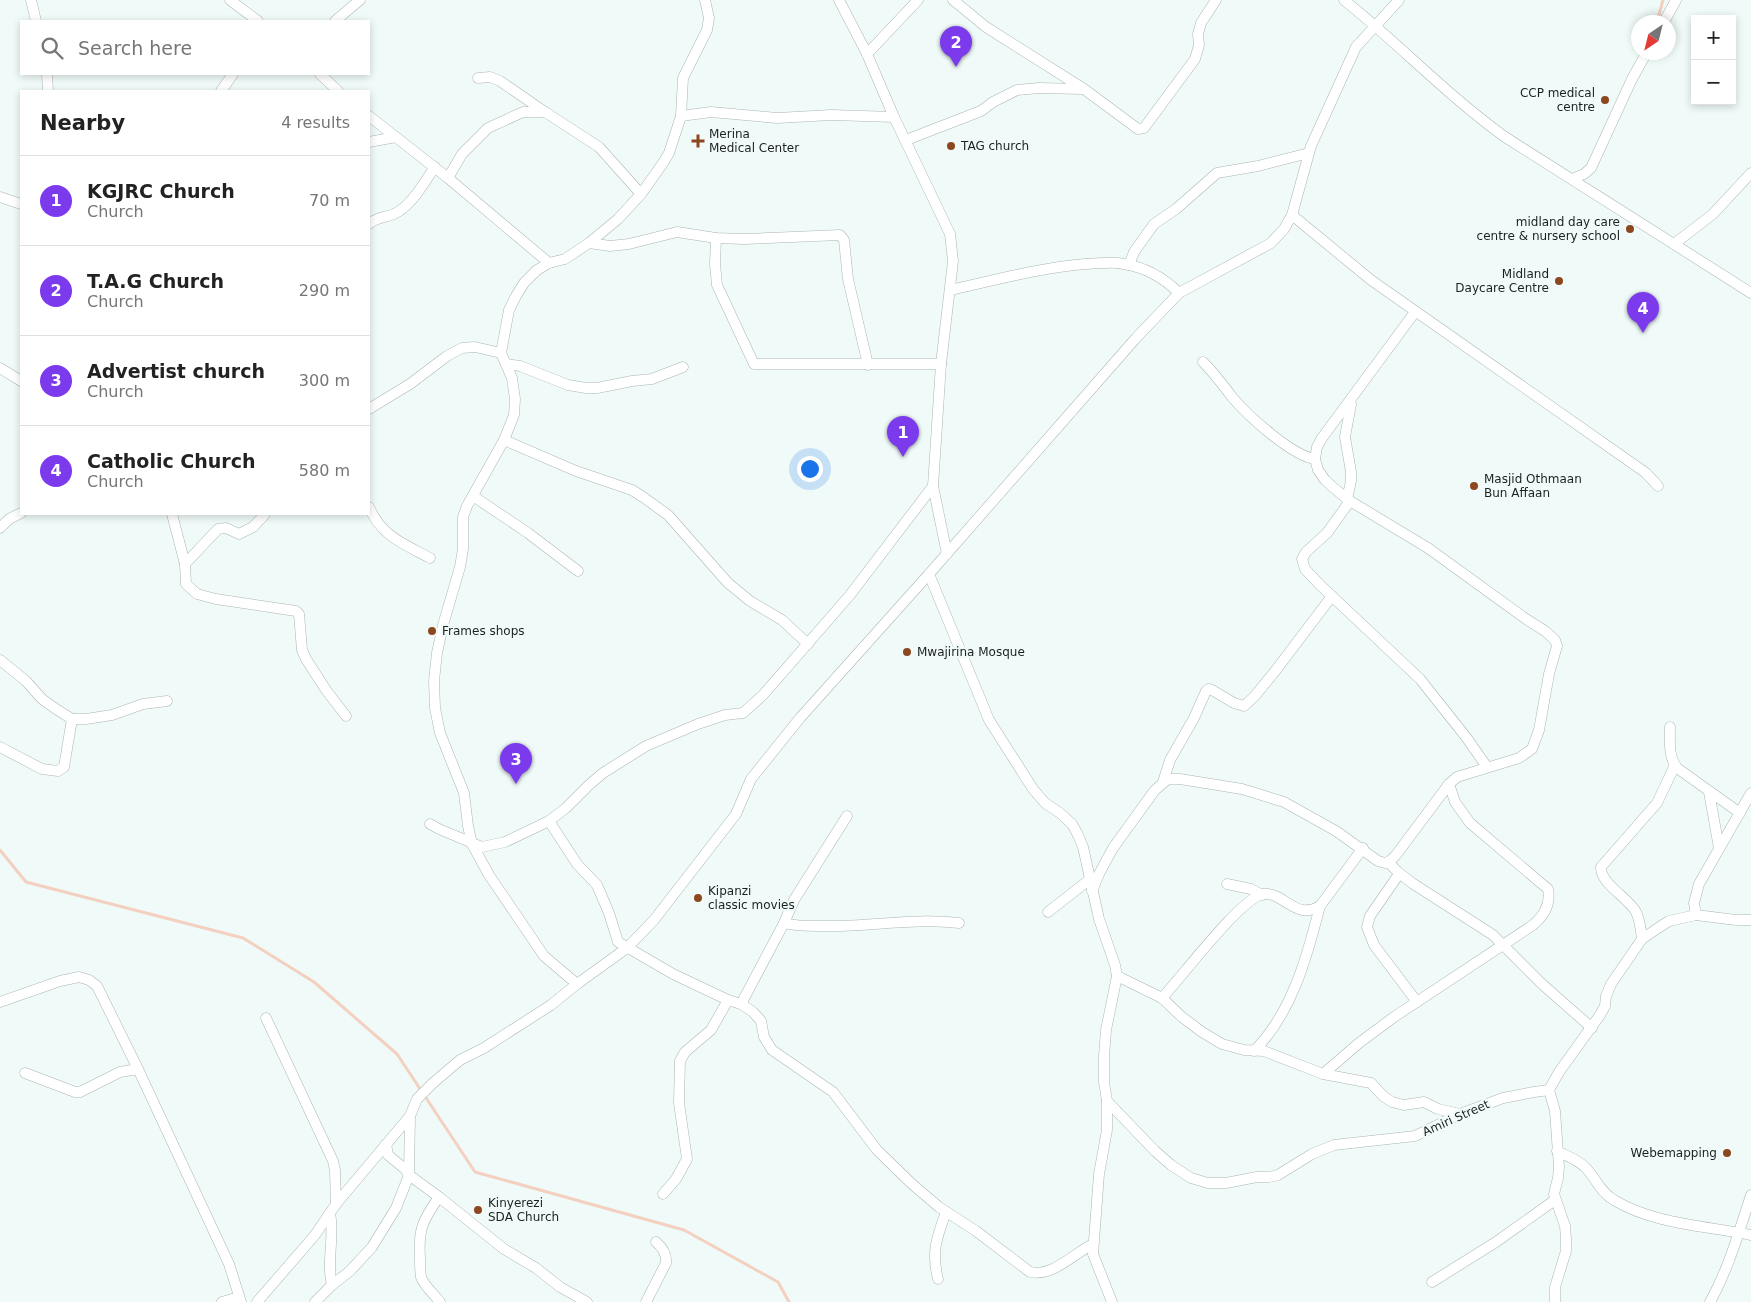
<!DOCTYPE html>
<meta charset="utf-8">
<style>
:root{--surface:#fff;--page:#f6f6f6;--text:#222;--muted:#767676;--line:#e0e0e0;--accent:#7c3aed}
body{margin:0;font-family:"DejaVu Sans",sans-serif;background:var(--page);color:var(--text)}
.controls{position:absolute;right:15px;top:15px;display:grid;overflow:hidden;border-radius:0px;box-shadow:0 2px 8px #0003}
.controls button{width:45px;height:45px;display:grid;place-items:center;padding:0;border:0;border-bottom:1px solid var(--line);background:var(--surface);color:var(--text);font:25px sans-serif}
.compass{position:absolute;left:1631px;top:15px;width:45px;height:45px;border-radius:50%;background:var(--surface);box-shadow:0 2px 8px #0003;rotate:215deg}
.you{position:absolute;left:809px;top:468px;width:18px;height:18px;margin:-12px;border:4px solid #fff;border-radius:50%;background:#1a73e8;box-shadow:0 0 0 8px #1a73e833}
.badge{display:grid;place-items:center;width:32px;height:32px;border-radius:50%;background:var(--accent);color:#fff;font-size:16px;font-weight:700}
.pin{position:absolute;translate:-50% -41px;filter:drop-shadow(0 1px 2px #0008)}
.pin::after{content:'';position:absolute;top:26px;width:18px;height:15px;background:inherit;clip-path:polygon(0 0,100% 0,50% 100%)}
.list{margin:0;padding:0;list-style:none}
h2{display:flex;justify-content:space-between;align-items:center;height:65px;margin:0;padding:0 20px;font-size:21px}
h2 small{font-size:16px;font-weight:400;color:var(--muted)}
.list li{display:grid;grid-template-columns:32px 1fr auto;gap:15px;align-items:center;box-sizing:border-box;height:90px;padding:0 20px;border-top:1px solid var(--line)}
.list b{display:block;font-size:19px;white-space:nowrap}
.list p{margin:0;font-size:16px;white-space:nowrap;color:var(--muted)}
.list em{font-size:16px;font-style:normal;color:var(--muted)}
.icon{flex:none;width:28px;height:28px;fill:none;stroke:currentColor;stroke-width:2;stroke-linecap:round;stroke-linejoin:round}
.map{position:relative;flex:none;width:1751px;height:1302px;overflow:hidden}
.search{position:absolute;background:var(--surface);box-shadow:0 2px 8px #0003;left:20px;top:20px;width:350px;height:55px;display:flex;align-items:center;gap:12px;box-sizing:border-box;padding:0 18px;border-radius:0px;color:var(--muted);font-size:19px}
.panel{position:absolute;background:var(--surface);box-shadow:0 2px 8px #0003;left:20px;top:90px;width:350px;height:425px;border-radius:0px}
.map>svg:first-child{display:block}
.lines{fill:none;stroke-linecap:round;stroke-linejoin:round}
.stream{stroke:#f3d0bf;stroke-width:3}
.minor-casing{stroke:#abb5b3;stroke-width:11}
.minor{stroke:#fff;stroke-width:10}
.poi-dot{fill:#8c471e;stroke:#f0fbf9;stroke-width:2}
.labels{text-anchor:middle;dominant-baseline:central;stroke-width:4.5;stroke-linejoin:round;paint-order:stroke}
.poi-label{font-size:12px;fill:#1c201f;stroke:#f0fbf9;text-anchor:start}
.street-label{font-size:12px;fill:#1c201f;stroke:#f0fbf9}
</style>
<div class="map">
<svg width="1751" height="1302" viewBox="0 0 1751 1302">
<rect width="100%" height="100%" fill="#f0fbf9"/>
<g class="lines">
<g class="stream">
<path d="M 1657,22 L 1663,0"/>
<path d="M 0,850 L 26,882 L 243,938 L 314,982 L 397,1054 L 475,1172 L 684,1230 L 778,1282 L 789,1302"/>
</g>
<g class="minor-casing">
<g id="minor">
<path d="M 31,0 L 36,21"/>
<path d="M 230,0 L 258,21"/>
<path d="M 839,0 L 867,54 L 894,117 L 950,234 L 953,261 L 941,364 L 933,486 L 947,554"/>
<path d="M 953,0 L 986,27 L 1084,89 L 1138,129 L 1144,128 L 1195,59 L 1199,45 L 1198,34 L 1201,23 L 1216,0"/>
<path d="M 1344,0 C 1399,44 1448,96 1505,137 L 1751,293"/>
<path d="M 335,21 L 360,0"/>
<path d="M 1664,22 L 1676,0"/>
<path d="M 867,54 L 918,0"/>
<path d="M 47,74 L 48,91"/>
<path d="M 320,74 L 338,91"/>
<path d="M 478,78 L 490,77 L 500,81 L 545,112"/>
<path d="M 221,91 L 233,74"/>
<path d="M 369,116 L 448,178 L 549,263"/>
<path d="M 681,116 L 711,112 L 777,118 L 831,115 L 894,117"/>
<path d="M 906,140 L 981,111 L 993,102 L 1017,90 L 1039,88 L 1083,89"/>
<path d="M 369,142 L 396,137"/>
<path d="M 448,178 L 462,154 L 488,128 L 523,112 L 545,112 L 599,147 L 641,194"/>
<path d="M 1572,179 L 1584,174 L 1591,168 L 1632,79 L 1647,52"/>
<path d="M 0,197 L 21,204"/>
<path d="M 1292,215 L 1371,280 L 1646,473 L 1658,486"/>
<path d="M 369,224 C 377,217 384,218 394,214 C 412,206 424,182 435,167"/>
<path d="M 716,238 L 715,264 L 717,285 L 754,364 L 941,364"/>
<path d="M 589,243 L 610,246 L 629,244 L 677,232 L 716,238 L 744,239 L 840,235 L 844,240 L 848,279 L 868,365"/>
<path d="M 1674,244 L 1713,214 L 1751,173"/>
<path d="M 1129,265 L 1134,252 L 1154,224 L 1176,209 L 1217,173 L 1258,166 L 1309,153"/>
<path d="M 950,290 C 995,280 1039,268 1085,264 C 1097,264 1111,261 1123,264 C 1145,267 1163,277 1179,293"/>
<path d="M 1203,362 C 1214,373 1223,385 1232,397 C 1247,415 1292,456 1315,459"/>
<path d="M 506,364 L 520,366 L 568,385 L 586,388 L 597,388 L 632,381 L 652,379 L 683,367"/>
<path d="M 0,368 L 21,381"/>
<path d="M 369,409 L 410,384 L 447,356 L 462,348 L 475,347 L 501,353"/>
<path d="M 504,440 L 576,471 L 632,490 L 643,497 L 668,515 L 728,583 L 750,601 L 782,620 L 808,644"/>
<path d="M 473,496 L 528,533 L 578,571"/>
<path d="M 1347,499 L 1351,481 L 1351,472 L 1345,437 L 1351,404"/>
<path d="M 1350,501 L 1327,533 L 1306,552 L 1302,559 L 1305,569 L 1320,585 L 1420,679 L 1466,737 L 1487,767"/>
<path d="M 369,507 C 381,536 404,544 430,558"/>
<path d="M 172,514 L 185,564 L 186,584 L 197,594 L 216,599 L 296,611 L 299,614 L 302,650 L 306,659 L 326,690 L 346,716"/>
<path d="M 0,528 L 9,519 L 21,513"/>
<path d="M 185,564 L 218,529 L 226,528 L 239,534 L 253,527 L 265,514"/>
<path d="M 929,574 L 989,720 L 1033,789 L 1045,803 L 1060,813 L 1072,824 L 1078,835 L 1083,847 L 1099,919 L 1115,965 L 1117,976 L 1106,1030 L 1104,1056 L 1104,1082 L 1107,1101 L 1107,1130 L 1099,1174 L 1093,1254 L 1112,1302"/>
<path d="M 0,660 L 26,681 L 42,699 L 56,709 L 72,719 L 86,719 L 112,715 L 143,704 L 167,701"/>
<path d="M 1670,727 C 1670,741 1668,756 1677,768 L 1740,813"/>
<path d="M 0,747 L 42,769 L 58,771 L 64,767 L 72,719"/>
<path d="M 1163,782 L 1170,760 L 1194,718 L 1206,691 L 1209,689 L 1212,690 L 1234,703 L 1244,706 L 1254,697 L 1276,670 L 1332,596"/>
<path d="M 1709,792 L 1719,848"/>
<path d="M 549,821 L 577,864 L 597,885 L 609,913 L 618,942 L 673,974 L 728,1000 L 741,1004 L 753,1012 L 761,1021 L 764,1037 L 772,1050 L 833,1092 L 877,1150 L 912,1184 L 939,1207 L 976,1231 L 1030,1272 C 1053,1277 1073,1254 1093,1244"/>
<path d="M 430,824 L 439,829 L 482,847 L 505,842 L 549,821 L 566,808 L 589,785 L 603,773 L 646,746 L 698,724 L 725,715 L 743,713 L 763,695 L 850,595 L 933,486"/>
<path d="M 1390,861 L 1391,865 L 1398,872 L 1412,883 L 1493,935 L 1542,984 L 1592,1028"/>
<path d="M 1399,874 L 1370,916 L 1367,927 L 1374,945 L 1417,1002"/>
<path d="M 1227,884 L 1251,889 L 1262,895"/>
<path d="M 1092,891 L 1099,874 L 1113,848 L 1155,790 L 1168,779 L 1180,779 L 1242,789 L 1284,802 L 1336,831 L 1378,861 L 1385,863 L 1390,861 L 1396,855 L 1449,784 L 1457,777 L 1519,758 L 1532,749 L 1539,730 L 1549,674 L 1557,646 L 1555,640 L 1545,631 L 1526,619 L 1428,548 L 1350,501 L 1335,489 L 1325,480 L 1318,470 L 1315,459 L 1317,447 L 1322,438 L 1415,312"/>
<path d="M 1048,912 L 1089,880"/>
<path d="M 1696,915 L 1694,903 L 1699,884 L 1751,793"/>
<path d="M 784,923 C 799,927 815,926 831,926 C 873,926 916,918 959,923"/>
<path d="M 1642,939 C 1641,930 1640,920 1636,912 C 1628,897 1600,884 1601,867 L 1657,803 L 1675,765"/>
<path d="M 1117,976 L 1162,998 L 1182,1017 L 1202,1032 L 1222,1044 L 1244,1050 L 1264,1051 L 1323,1074 L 1371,1083 L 1383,1096 L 1392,1102 L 1404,1105 L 1424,1102 L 1438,1109 L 1460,1114"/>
<path d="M 577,984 L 544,956 L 489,875 L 472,844 L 468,826 L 464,793 L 440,733 L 435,708 L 434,681 L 437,653 L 443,625 L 460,567 L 463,549 L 463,517 L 467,506 L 504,440 L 514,415 L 515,399 L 512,378 L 501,353 L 509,310 L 516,296 L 524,283 L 537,270 L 549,263 L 565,259 L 589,243 L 618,219 L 641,194 L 663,163 L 669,153 L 681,116 L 683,78 L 707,30 L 709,18 L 705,0"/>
<path d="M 1162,998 C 1181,978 1240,899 1263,894 C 1277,892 1289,907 1302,910 C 1308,911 1315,909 1320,906 L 1363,848"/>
<path d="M 0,1002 L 60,981 L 79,977 L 89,980 L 97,986 L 138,1069 L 229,1264 L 241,1302"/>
<path d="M 741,1004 L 784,923 L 794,900 L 847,816"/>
<path d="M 266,1018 L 333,1161 L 335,1170 L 336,1204"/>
<path d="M 1254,1051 C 1292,1013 1307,957 1320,906"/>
<path d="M 25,1073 L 75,1092 L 80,1092 L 120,1072 L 138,1069"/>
<path d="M 1323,1074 L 1359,1043 L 1394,1017 L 1533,925 C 1545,915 1551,904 1548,889 L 1470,823 L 1455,802 L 1449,784"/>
<path d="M 1549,1090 L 1555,1111 L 1559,1167 L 1558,1178 L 1554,1194 L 1565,1226 L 1566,1239 L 1566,1251 L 1555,1287 L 1555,1302"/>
<path d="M 1107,1101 L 1155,1151 L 1171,1165 L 1191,1178 L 1208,1183 L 1226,1183 L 1257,1177 L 1269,1177 L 1278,1175 L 1312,1154 L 1334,1145 L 1415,1136 L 1460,1114 L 1503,1098 L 1534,1092 L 1549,1090 L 1559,1072 L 1600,1015 L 1605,1006 L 1606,996 L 1611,984 L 1642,939 L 1658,928 L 1669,921 L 1696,915 L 1736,920 L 1751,920"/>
<path d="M 386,1144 L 388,1155 L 405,1169 L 409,1175 L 439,1197 L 504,1249 L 536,1268 L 560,1287 L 587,1302"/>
<path d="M 1557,1151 C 1567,1156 1579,1160 1586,1168 C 1596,1179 1601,1193 1614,1200 C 1653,1224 1707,1226 1751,1235"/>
<path d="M 663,1194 L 676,1179 L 687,1159 L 679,1103 L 680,1061 L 685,1052 L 711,1030 L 728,1000"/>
<path d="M 439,1197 C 423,1220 418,1229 420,1258 C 420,1264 420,1271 421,1277 C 424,1286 434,1294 440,1302"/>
<path d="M 330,1213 C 335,1238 326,1262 332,1285"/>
<path d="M 938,1279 C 931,1251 937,1237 946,1212"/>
<path d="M 1432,1282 L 1496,1242 L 1555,1200"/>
<path d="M 222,1302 L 239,1297"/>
<path d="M 257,1302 L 315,1235 L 336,1204 L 410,1116"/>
<path d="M 315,1302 L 332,1285 L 350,1271 L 372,1247 L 396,1208 L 409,1175 L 410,1116 L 417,1099 L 433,1083 L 460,1060 L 484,1048 L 551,1005 L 577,984 L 627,948 L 654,920 L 736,814 L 751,779 L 800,718 L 929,574 L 1136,338 L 1179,293 L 1271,243 L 1284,229 L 1292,215 L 1311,146 L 1356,47 L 1399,0"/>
<path d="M 646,1302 L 666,1263 C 667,1254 662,1247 656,1242"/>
<path d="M 1710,1302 C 1729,1268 1739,1231 1751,1195"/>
</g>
</g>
<use href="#minor" class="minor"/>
</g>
<g class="poi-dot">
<circle cx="1605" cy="100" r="5"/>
<path d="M695.5 133.5h5v5h5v5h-5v5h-5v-5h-5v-5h5z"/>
<circle cx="951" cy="146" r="5"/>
<circle cx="1630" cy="229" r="5"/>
<circle cx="1559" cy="281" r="5"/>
<circle cx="1474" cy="486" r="5"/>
<circle cx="432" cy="631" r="5"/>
<circle cx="907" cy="652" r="5"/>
<circle cx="698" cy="898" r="5"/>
<circle cx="1727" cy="1153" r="5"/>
<circle cx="478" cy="1210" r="5"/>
</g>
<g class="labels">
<g class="poi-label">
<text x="1595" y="93" text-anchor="end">CCP medical<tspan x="1595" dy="14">centre</tspan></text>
<text x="709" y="134">Merina<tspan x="709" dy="14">Medical Center</tspan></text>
<text x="961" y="146">TAG church</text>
<text x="1620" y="222" text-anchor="end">midland day care<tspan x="1620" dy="14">centre &amp; nursery school</tspan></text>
<text x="1549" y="274" text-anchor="end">Midland<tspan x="1549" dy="14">Daycare Centre</tspan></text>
<text x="1484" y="479">Masjid Othmaan<tspan x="1484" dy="14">Bun Affaan</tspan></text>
<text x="442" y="631">Frames shops</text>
<text x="917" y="652">Mwajirina Mosque</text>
<text x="708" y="891">Kipanzi<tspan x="708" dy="14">classic movies</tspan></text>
<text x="1717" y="1153" text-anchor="end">Webemapping</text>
<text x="488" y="1203">Kinyerezi<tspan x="488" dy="14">SDA Church</tspan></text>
</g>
<g class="street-label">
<text transform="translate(1456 1118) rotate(-24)">Amiri Street</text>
</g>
</g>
</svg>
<div class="controls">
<button>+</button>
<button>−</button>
</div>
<svg class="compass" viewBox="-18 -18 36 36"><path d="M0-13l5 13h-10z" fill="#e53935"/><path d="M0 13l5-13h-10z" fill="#767676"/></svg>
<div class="you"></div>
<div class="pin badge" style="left:903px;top:457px">1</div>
<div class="pin badge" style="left:956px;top:67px">2</div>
<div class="pin badge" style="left:516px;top:784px">3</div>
<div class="pin badge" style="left:1643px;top:333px">4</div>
<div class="search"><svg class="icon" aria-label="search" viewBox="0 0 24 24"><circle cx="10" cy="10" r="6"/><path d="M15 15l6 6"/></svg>Search here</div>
<section class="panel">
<h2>Nearby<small>4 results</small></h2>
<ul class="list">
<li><span class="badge">1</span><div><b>KGJRC Church</b><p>Church</p></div><em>70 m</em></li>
<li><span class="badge">2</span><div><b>T.A.G Church</b><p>Church</p></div><em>290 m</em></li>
<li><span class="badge">3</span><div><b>Advertist church</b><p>Church</p></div><em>300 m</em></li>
<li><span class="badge">4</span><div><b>Catholic Church</b><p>Church</p></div><em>580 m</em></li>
</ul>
</section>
</div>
